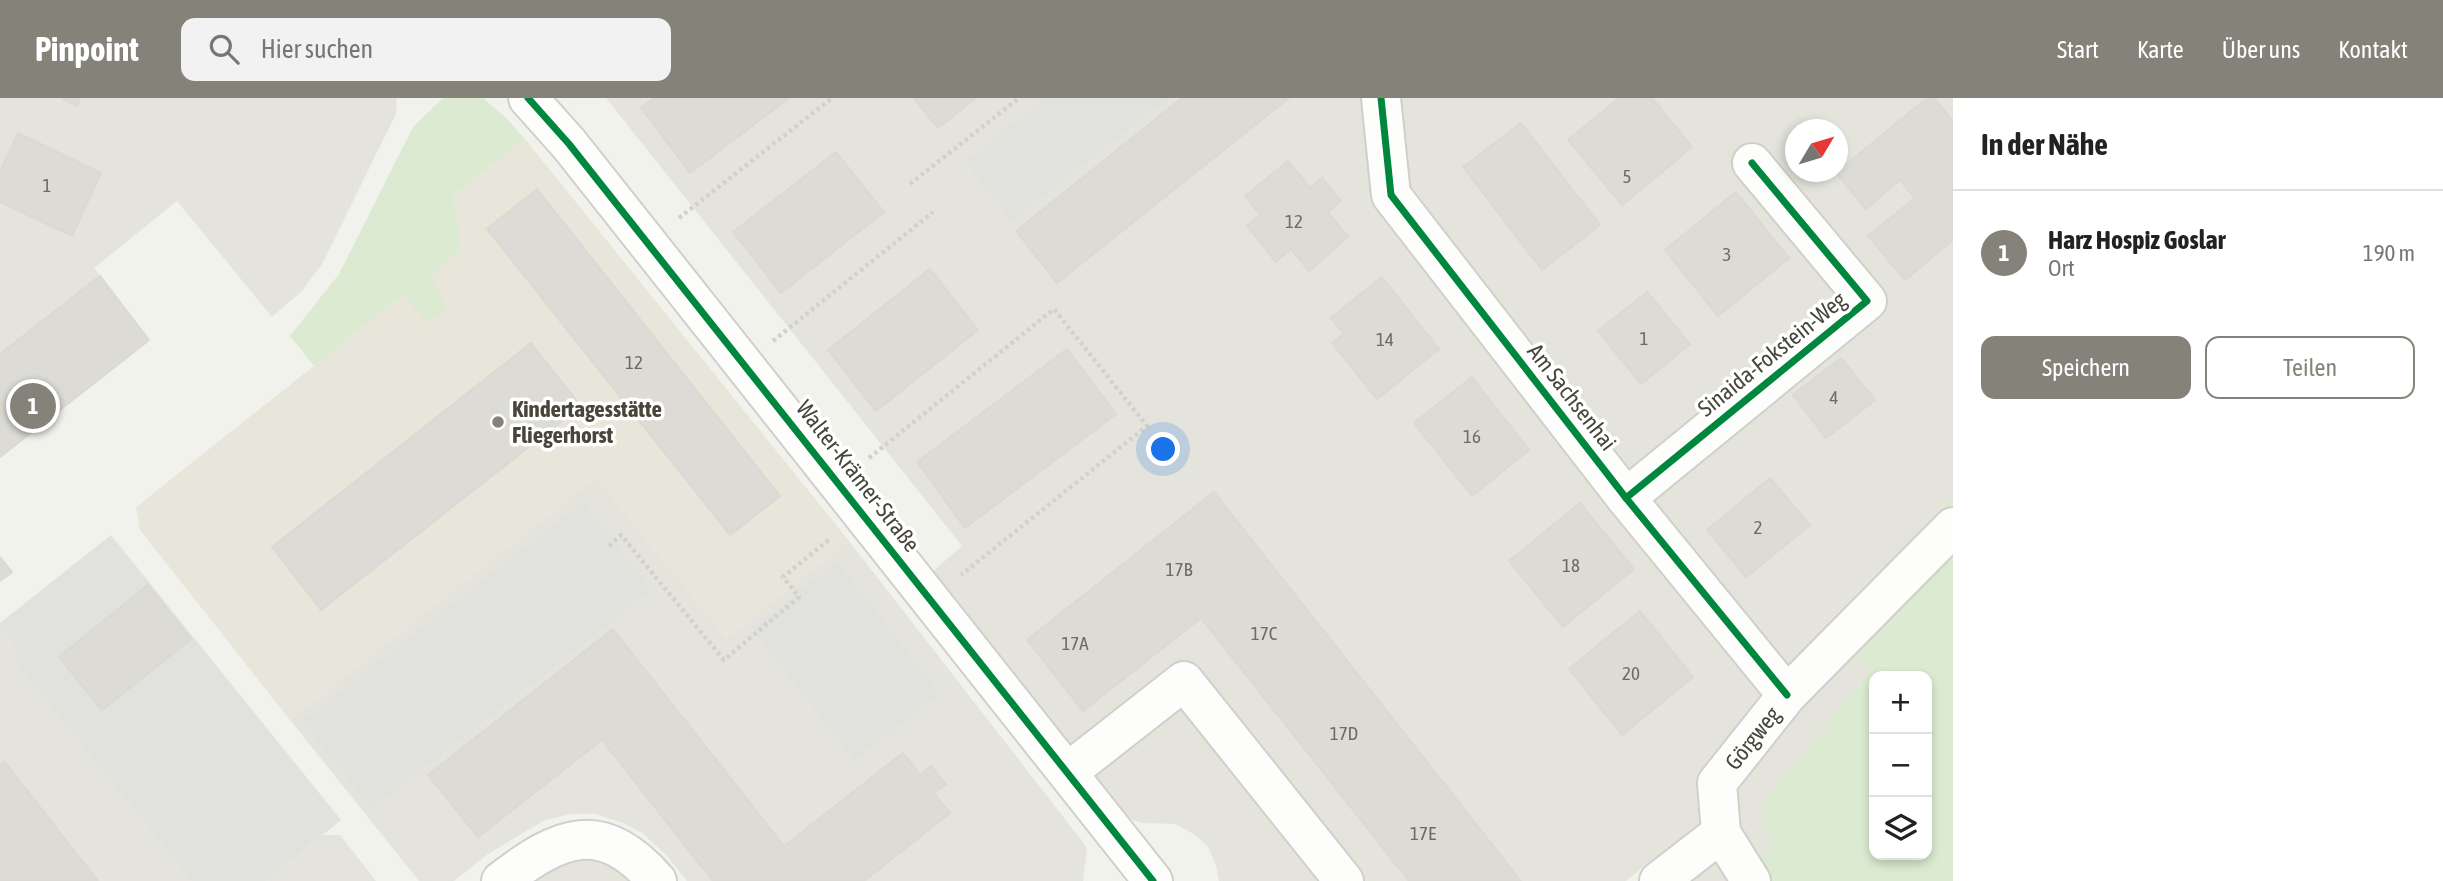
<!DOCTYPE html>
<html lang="de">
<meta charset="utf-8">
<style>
:root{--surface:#fff;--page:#f2f2f2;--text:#222;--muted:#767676;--line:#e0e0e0;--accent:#848279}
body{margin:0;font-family:"Asap Condensed",sans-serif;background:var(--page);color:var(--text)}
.controls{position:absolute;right:21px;bottom:21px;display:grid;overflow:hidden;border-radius:14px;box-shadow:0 4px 10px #0003}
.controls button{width:63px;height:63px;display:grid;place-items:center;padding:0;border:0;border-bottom:2px solid var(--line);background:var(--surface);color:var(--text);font:35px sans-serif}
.compass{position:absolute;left:1785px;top:21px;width:63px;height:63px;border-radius:50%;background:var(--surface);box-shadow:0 4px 10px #0003;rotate:52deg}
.you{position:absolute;left:1164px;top:352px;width:24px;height:24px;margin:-18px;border:5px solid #fff;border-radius:50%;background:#1a73e8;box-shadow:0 0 0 10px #1a73e833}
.badge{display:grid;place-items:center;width:46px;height:46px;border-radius:50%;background:var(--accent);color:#fff;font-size:23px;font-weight:700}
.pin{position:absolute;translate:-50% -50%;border:4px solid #fff;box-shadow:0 2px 7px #0006}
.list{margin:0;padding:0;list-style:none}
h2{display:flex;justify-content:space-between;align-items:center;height:91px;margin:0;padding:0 28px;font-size:30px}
h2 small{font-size:23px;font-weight:400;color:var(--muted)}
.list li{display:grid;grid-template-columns:46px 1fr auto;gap:21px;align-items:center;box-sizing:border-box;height:126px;padding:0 28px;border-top:2px solid var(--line)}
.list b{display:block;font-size:26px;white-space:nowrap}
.list p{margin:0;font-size:23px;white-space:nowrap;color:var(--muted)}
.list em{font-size:23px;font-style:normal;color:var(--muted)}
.actions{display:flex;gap:14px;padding:21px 28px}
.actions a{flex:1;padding:16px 0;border:2px solid var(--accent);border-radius:14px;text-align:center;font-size:24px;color:var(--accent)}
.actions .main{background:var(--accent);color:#fff}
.icon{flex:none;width:38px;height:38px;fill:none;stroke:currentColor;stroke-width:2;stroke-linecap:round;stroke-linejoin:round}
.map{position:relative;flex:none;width:1953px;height:783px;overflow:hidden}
header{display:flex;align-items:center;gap:42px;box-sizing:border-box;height:98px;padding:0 35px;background:var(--accent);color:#fff}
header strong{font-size:33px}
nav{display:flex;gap:38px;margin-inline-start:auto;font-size:24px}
.search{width:490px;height:63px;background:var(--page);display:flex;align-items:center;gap:18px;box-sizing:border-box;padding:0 24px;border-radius:14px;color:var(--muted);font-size:26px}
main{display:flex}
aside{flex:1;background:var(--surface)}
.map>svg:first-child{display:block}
.residential{fill:#e5e4dc;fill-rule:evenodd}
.education{fill:#e8e6da}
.green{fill:#dbead0;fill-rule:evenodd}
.parking{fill:#e1e1dd}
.building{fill:#dcdbd6;stroke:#dad9d3;stroke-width:2}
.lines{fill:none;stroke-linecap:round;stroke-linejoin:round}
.minor-casing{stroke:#d0cfcb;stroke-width:42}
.path{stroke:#d2d1cb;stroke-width:4.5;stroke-dasharray:3.5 3.5;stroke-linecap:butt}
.minor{stroke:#fdfdfc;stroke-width:38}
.cycleway-casing{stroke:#fff;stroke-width:11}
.cycleway{stroke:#00873e;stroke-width:7}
.poi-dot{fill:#848279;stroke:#fff;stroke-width:2.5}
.labels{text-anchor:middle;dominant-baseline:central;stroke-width:7;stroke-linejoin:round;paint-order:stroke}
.number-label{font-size:19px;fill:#6e6b62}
.street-label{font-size:23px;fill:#48453a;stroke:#fff}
.poi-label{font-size:23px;font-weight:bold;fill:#48453a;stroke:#fff;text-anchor:start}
</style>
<header>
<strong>Pinpoint</strong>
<div class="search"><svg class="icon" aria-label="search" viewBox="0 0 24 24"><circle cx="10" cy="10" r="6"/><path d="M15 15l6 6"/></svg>Hier suchen</div>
<nav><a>Start</a><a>Karte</a><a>Über uns</a><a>Kontakt</a></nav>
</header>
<main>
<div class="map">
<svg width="1953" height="783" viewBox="0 0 1953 783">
<rect width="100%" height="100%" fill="#f2f2ed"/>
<g class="residential">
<path d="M 0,0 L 397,0 L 396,16 L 322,166 L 302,193 L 272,219 L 177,103 L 94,170 L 149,242 L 0,359 Z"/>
<path d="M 606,0 L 1953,0 L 1953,396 L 1829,538 L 1871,572 L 1760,709 L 1773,748 L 1738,783 L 1649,783 L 1649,764 L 1626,783 L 1219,783 L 1216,767 L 1208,749 L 1194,736 L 1175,726 L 1142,725 L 1133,722 L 1123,715 L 931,475 L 962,448 ZM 1796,32 L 1838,32 L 1838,74 L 1796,74 Z"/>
<path d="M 596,379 L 726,540 L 849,443 L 1082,743 L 1087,751 L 1083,783 L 687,783 L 666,757 L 642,735 L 623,725 L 595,716 L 572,716 L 545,722 L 521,736 L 488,756 L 454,783 L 419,783 L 290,622 Z"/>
<path d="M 0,530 L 20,555 L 13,561 L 191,783 L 0,783 Z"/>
<path d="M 323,737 L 340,737 L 376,783 L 266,783 Z"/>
<path d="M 572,761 L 596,762 L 617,770 L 633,783 L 525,783 Z"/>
</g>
<path class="education" d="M 525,41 L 849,443 L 726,540 L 596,379 L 290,622 L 140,432 L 136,409 L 460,152 L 453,98 Z"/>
<g class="green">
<path d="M 443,0 L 483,0 L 507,21 L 525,41 L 453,98 L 461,152 L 430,177 L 447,210 L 427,226 L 403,197 L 314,268 L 290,238 L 339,176 L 413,29 Z"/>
<path d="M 1953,396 L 1953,783 L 1738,783 L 1773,748 L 1759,710 L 1871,572 L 1829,539 ZM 1874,578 L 1927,578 L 1927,757 L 1874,757 Z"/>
</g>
<g class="parking">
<path d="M 1046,0 L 1168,0 L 1012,123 L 965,63 Z"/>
<path d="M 583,404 L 652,492 L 371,711 L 302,623 Z"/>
<path d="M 111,437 L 341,722 L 266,783 L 191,783 L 12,560 L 19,554 L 0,530 L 0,525 Z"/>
<path d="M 837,463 L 940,596 L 854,662 L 751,530 Z"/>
</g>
<g class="building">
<path d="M 62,0 L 80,0 L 77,8 Z"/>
<path d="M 654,0 L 789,0 L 690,75 L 641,10 Z"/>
<path d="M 914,0 L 976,0 L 938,30 Z"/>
<path d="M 1182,0 L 1289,0 L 1057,185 L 1016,133 Z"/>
<path d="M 1619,0 L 1652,0 L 1692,49 L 1622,107 L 1568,42 Z"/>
<path d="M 1927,0 L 1934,0 L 1953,23 L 1953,142 L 1905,182 L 1868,138 L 1915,100 L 1900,82 L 1866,111 L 1836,75 Z"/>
<path d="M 1521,25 L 1600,127 L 1542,172 L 1463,69 Z"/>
<path d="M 18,35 L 101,75 L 72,138 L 0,104 L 0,73 Z"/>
<path d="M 836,54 L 884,114 L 781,195 L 733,134 Z"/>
<path d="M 1288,63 L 1310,90 L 1322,80 L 1341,103 L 1328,114 L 1348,139 L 1309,173 L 1291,151 L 1276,164 L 1247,128 L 1260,117 L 1245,98 Z"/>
<path d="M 537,91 L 780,398 L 730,437 L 487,131 Z"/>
<path d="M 1736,94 L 1789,160 L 1718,218 L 1665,152 Z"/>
<path d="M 930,171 L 978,232 L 876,313 L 828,252 Z"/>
<path d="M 100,178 L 149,242 L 0,359 L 0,256 Z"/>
<path d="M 1382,179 L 1439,251 L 1377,301 L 1332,245 L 1344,236 L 1331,220 Z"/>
<path d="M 1647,194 L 1690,246 L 1641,286 L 1598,233 Z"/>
<path d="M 531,245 L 581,308 L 321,512 L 272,449 Z"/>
<path d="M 1067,251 L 1116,316 L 965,430 L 917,364 Z"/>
<path d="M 1841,260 L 1875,302 L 1826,340 L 1793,297 Z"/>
<path d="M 1472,279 L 1529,352 L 1472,398 L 1414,325 Z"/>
<path d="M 1770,380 L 1810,427 L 1746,479 L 1707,432 Z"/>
<path d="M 1214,394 L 1521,783 L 1409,783 L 1201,520 L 1083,613 L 1027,542 Z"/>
<path d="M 1580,405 L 1634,471 L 1563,529 L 1509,463 Z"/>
<path d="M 0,459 L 12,474 L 0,483 Z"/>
<path d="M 148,487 L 191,541 L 102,612 L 59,559 Z"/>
<path d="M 1640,513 L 1693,579 L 1622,637 L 1569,571 Z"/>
<path d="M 613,531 L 784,748 L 903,655 L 920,677 L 931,668 L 946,686 L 934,695 L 950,715 L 864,783 L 713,783 L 602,642 L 478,739 L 428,677 Z"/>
<path d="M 4,663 L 98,783 L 0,783 L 0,667 Z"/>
</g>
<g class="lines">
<g class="minor-casing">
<g id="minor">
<path d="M 528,0 L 569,46 L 1153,783"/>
<path d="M 1381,0 L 1391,97 L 1626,400 L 1787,597"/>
<path d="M 1626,400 L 1867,203 L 1752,65"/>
<path d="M 1068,674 L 1184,583 L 1344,783"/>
<path d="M 501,783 C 560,738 601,719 657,783"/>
<path d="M 1659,783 L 1721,735"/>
<path id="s1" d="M 1751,783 L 1721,735 L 1717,685 L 1787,597 L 1953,429"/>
</g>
</g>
<g class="path">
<path d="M 910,86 L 1019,0"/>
<path d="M 679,120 L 832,0"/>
<path d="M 773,243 L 933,114"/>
<path d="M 869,360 L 1054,211 L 1147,328 L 961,477"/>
<path d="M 609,448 L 621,437 L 724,562 L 799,499 L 783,479 L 831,440"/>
</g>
<use href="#minor" class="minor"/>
<g class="cycleway-casing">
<g id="cycleway">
<path d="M 528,0 L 569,46 L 1153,783"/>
<path d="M 1381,0 L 1391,97 L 1626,400 L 1787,597"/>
<path d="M 1626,400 L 1867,203 L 1752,65"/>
</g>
</g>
<use href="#cycleway" class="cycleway"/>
</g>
<circle class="poi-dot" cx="498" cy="324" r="7"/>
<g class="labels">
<g class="number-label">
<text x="1627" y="78">5</text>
<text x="47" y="87">1</text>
<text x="1294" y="123">12</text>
<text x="1727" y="156">3</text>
<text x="1644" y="240">1</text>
<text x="1385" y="241">14</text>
<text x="634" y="264">12</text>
<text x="1834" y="299">4</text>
<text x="1472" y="338">16</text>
<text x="1758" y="429">2</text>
<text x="1571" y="467">18</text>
<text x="1179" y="471">17B</text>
<text x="1264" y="535">17C</text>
<text x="1075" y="545">17A</text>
<text x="1631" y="575">20</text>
<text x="1344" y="635">17D</text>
<text x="1423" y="735">17E</text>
</g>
<g class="street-label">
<text transform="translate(1772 256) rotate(-39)">Sinaida-Fokstein-Weg</text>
<text transform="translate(1572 299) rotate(52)">Am Sachsenhai</text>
<text transform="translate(858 378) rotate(52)">Walter-Krämer-Straße</text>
<text stroke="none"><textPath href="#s1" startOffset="164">Görgweg</textPath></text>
</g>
<g class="poi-label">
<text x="512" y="311">Kindertagesstätte<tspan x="512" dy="26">Fliegerhorst</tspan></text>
</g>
</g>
</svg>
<div class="controls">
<button>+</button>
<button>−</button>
<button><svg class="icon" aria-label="layers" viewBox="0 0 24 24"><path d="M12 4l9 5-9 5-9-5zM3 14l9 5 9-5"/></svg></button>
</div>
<svg class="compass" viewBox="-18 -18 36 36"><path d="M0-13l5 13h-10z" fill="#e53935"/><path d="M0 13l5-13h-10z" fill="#767676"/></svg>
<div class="you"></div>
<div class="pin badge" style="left:33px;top:308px">1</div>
</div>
<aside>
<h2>In der Nähe<small></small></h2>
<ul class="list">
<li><span class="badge">1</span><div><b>Harz Hospiz Goslar</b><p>Ort</p></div><em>190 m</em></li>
</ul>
<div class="actions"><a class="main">Speichern</a><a>Teilen</a></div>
</aside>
</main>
